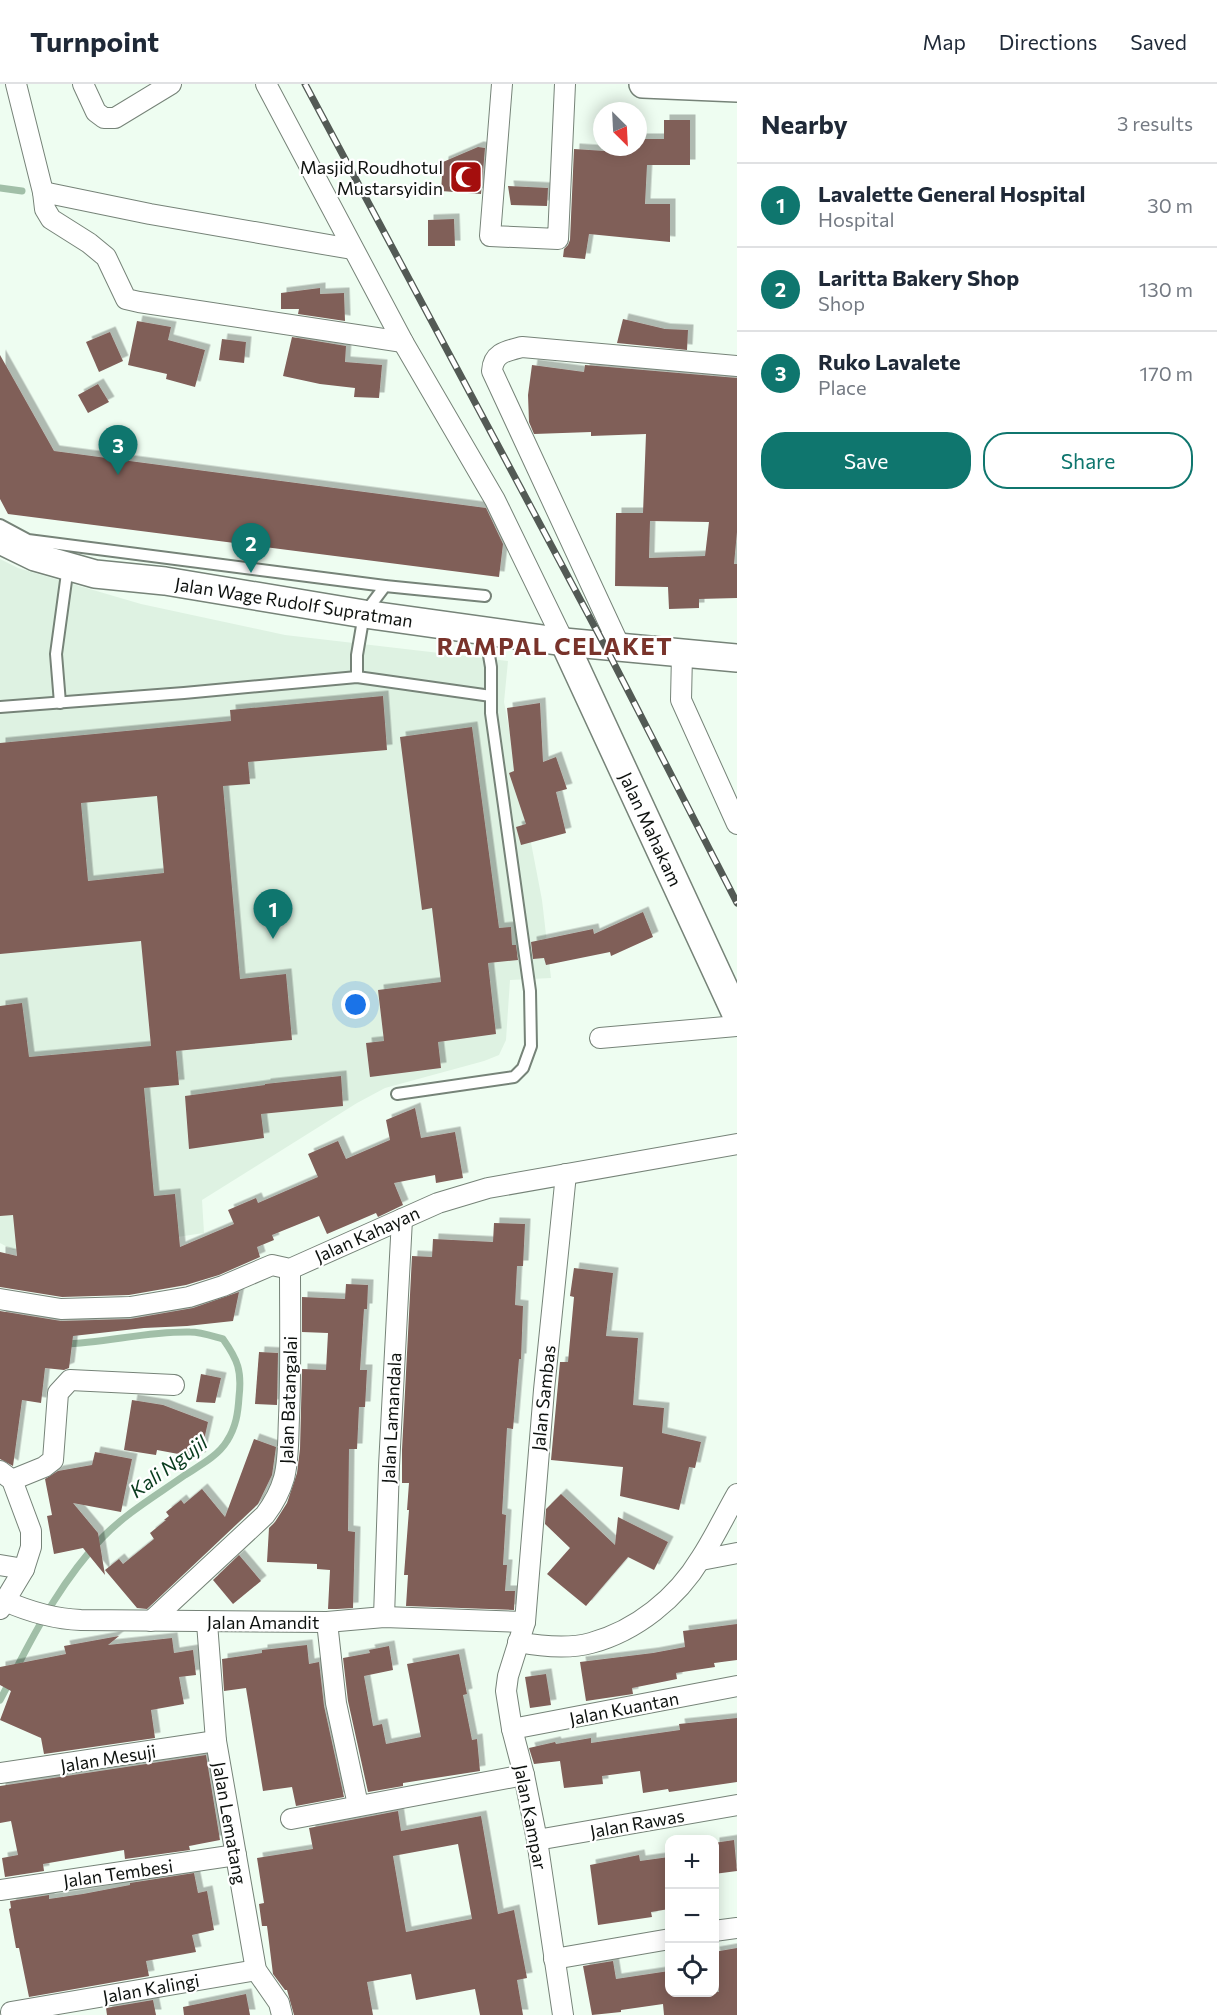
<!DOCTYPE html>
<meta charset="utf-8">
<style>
:root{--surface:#fff;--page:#f6f6f7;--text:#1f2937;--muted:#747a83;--line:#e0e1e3;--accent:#0f766e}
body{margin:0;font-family:Commissioner,sans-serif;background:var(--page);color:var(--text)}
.controls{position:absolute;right:18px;bottom:18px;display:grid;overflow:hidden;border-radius:12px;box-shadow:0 3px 15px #0003}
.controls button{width:54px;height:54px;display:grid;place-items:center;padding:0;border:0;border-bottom:2px solid var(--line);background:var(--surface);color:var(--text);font:30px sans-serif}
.compass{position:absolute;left:593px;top:18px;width:54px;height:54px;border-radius:50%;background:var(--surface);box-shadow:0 3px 15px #0003;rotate:156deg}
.you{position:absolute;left:356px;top:921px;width:21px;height:21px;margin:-15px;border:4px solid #fff;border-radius:50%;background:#1a73e8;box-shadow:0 0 0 9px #1a73e833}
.badge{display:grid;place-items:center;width:39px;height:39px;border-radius:50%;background:var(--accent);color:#fff;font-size:20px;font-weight:700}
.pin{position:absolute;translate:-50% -50px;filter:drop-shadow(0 2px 3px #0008)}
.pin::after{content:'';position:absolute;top:32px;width:21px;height:18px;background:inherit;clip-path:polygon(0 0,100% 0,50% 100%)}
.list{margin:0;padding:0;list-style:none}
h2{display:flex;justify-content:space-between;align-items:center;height:78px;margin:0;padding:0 24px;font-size:26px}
h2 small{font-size:20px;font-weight:400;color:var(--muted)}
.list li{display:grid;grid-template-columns:39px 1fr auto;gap:18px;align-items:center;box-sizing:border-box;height:84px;padding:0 24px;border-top:2px solid var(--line)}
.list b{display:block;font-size:22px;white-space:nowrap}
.list p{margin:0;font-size:20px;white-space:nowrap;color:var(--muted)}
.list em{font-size:20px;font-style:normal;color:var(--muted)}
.actions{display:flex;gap:12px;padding:18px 24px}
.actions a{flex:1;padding:14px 0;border:2px solid var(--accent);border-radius:24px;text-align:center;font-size:21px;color:var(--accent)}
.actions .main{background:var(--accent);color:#fff}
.icon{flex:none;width:33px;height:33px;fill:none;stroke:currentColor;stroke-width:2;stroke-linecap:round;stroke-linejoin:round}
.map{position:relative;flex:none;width:737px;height:1931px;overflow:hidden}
header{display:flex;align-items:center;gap:36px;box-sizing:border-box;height:84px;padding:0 30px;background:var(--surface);border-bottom:2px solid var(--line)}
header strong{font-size:28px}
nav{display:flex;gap:33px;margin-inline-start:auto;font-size:21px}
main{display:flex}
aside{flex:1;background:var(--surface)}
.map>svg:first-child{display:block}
.built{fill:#def2e2}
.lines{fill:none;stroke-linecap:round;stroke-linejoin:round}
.stream{stroke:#a1bfa8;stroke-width:7}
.building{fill:#805e59;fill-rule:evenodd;filter:url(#shadow)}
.lane-casing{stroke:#768378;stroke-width:14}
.street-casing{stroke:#768378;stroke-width:22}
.secondary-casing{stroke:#768378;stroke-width:30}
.lane{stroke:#fff;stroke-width:10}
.street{stroke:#fff;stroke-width:20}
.secondary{stroke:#fff;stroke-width:27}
.rail-casing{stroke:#535a55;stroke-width:7}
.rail{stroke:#fff;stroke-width:4.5;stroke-dasharray:14;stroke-linecap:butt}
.labels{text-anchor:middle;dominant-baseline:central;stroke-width:4.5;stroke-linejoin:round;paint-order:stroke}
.poi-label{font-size:18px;fill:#0e120f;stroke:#fff;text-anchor:end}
.street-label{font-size:18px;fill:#0e120f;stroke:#fff}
.water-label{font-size:20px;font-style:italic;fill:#093c1e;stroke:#fff}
.district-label{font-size:24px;font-weight:bold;letter-spacing:1.5px;fill:#79332b;stroke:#fff}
</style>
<header>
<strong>Turnpoint</strong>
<nav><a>Map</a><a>Directions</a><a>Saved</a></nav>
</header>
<main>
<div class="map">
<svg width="737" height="1931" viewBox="0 0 737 1931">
<defs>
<filter id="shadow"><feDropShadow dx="5.5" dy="-5.5" stdDeviation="0" flood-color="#0004"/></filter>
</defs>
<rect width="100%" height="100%" fill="#eefdf1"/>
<path class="built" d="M 0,475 L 18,484 L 141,520 L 285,551 L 508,577 L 504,618 L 542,816 L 551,894 L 510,896 L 506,956 L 499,971 L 484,977 L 385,1004 L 357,1019 L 202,1116 L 204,1149 L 150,1157 L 13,1166 L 0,1159 Z"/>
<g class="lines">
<g class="stream">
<path d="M 0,104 L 22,107"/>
<path d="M 15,1587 C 39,1540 65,1493 102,1454 C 126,1429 157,1411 185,1391 C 199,1382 218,1372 227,1357 C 236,1343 238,1329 239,1313 C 242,1287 238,1276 223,1255 C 212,1252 201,1248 190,1248 C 147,1247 106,1259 63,1260"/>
<path d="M 0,1616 L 10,1597"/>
</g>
</g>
<g class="building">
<path d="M 664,36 L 690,36 L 690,81 L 647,81 L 645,120 L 670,120 L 670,158 L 589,150 L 585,175 L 563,173 L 564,165 L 568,161 L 570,156 L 574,65 L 620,68 L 620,63 L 638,63 L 638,55 L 664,55 Z"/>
<path d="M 478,63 L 485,64 L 481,110 L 441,107 L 443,78 Z"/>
<path d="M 508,102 L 548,104 L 547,122 L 511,121 Z"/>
<path d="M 454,135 L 455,162 L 428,162 L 428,136 Z"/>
<path d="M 320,204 L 320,210 L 344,209 L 345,237 L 298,230 L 299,225 L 281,225 L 281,209 Z"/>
<path d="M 623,235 L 665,245 L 688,246 L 687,266 L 617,259 Z"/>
<path d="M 137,237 L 171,243 L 168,256 L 205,266 L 195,303 L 166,295 L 167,290 L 128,281 Z"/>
<path d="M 110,248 L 123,277 L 99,288 L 86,258 Z"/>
<path d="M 292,253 L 346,262 L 345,278 L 382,281 L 379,314 L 354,313 L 355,304 L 320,300 L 283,292 Z"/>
<path d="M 222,255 L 246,258 L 244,279 L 219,276 Z"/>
<path d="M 0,271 L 54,367 L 486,424 L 503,460 L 499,493 L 8,430 L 0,415 Z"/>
<path d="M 532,281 L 584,288 L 585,281 L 737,294 L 737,448 L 734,480 L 737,480 L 737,514 L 699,515 L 699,524 L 669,525 L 668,503 L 615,502 L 616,429 L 643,429 L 646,350 L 591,352 L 591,348 L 534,350 L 529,338 L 528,311 ZM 650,437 L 709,438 L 705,472 L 649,474 Z"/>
<path d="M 98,300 L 109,318 L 88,329 L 78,311 Z"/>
<path d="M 383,612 L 387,666 L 248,678 L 250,700 L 223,702 L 240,895 L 286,890 L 292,956 L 176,967 L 179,1001 L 144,1004 L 154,1112 L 175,1110 L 180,1163 L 234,1140 L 228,1126 L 256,1114 L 258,1119 L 318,1093 L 308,1070 L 338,1057 L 346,1075 L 390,1056 L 386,1036 L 415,1024 L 421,1054 L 455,1048 L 463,1094 L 436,1099 L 435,1091 L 394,1099 L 403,1121 L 378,1133 L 376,1129 L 327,1150 L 319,1132 L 272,1151 L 274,1156 L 257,1163 L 260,1173 L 219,1191 L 186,1201 L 129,1211 L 62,1213 L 0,1203 L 0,1168 L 17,1172 L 13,1131 L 0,1132 L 0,922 L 22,919 L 29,973 L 151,962 L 141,857 L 0,870 L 0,659 L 231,637 L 230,626 ZM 157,712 L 164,789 L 88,797 L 81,719 Z"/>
<path d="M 540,619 L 543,678 L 556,673 L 567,705 L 556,708 L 566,749 L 521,761 L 516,743 L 526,740 L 509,689 L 514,687 L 507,624 Z"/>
<path d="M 472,643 L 499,844 L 511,843 L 512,861 L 516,861 L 518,876 L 488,879 L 496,950 L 438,958 L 441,984 L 370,993 L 366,959 L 384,957 L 378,906 L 441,898 L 432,824 L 422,826 L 400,653 Z"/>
<path d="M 643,828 L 653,853 L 611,872 L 610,868 L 546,881 L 544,874 L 533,875 L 531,858 L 593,845 L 594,850 Z"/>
<path d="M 341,992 L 343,1022 L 261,1030 L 264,1054 L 189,1065 L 185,1012 L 265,1001 L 265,1000 Z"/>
<path d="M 494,1139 L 525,1140 L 523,1182 L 517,1182 L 515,1221 L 523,1222 L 521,1275 L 519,1275 L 513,1345 L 507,1344 L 502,1430 L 506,1431 L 503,1481 L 507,1481 L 505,1507 L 515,1507 L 514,1526 L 406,1522 L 408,1491 L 404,1491 L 409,1426 L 407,1426 L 409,1399 L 402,1399 L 402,1366 L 412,1172 L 432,1173 L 433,1155 L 493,1158 Z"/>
<path d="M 574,1184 L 613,1189 L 606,1252 L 638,1254 L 633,1321 L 664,1324 L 662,1349 L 701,1358 L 695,1384 L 689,1383 L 679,1426 L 620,1412 L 623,1383 L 551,1376 L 560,1278 L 568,1278 L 574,1213 L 570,1212 Z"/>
<path d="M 346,1200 L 368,1201 L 367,1225 L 364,1225 L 360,1286 L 367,1286 L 365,1323 L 359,1323 L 357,1365 L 349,1365 L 348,1447 L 355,1448 L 353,1524 L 337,1525 L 328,1525 L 330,1486 L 317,1485 L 317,1480 L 267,1478 L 269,1444 L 275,1438 L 287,1419 L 297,1389 L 300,1365 L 302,1285 L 326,1286 L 328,1249 L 302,1248 L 302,1213 L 345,1215 Z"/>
<path d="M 239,1208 L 233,1237 L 187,1242 L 144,1244 L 73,1252 L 69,1284 L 64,1286 L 45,1284 L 41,1319 L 22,1316 L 13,1382 L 0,1375 L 0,1227 L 61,1237 L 130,1235 L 193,1224 Z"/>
<path d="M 259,1268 L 278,1269 L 277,1321 L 255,1320 Z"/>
<path d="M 201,1290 L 221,1294 L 215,1319 L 196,1318 Z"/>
<path d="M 132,1316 L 163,1321 L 208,1338 L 200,1374 L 157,1366 L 156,1371 L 124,1366 Z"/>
<path d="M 254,1355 L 276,1363 L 272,1391 L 258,1420 L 147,1525 L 137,1524 L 105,1486 L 119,1475 L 123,1480 L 154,1455 L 150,1449 L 166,1436 L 164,1436 L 169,1432 L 166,1428 L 181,1416 L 184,1420 L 202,1405 L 225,1433 Z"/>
<path d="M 95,1368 L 132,1375 L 121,1428 L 73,1419 L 98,1449 L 105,1491 L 83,1464 L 54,1470 L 47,1432 L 52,1431 L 45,1395 L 58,1387 L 92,1381 Z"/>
<path d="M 561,1410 L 615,1461 L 618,1433 L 668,1458 L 654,1486 L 628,1473 L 586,1522 L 547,1490 L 570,1464 L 545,1440 L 546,1425 Z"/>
<path d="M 239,1471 L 261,1497 L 233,1520 L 213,1496 Z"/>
<path d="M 737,1540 L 737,1576 L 714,1579 L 715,1583 L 676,1589 L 677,1595 L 632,1604 L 633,1610 L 586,1617 L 580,1578 L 653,1569 L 685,1563 L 683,1547 Z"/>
<path d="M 119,1552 L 108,1561 L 172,1554 L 174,1569 L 193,1566 L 196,1591 L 179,1593 L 184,1620 L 151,1626 L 155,1654 L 44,1670 L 41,1654 L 0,1636 L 11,1607 L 0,1601 L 0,1583 L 66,1570 L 64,1562 Z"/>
<path d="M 307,1561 L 309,1580 L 319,1578 L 324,1622 L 344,1713 L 296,1722 L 292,1703 L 263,1707 L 246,1604 L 224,1607 L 222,1575 L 262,1569 L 262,1566 Z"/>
<path d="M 389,1562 L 393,1586 L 364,1592 L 373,1642 L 382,1640 L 386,1660 L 421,1653 L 407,1580 L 459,1570 L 467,1610 L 463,1611 L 472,1656 L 477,1655 L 480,1687 L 403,1699 L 403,1702 L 368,1708 L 348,1617 L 343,1574 L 370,1569 L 369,1566 Z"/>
<path d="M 546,1590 L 551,1621 L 530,1624 L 525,1593 Z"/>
<path d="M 737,1634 L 737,1698 L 669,1708 L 668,1705 L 643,1709 L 640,1687 L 602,1692 L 603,1700 L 564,1704 L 560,1677 L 534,1680 L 529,1664 L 555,1658 L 556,1660 L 591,1654 L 591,1659 L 638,1652 L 680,1646 L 679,1640 Z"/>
<path d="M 206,1671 L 220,1756 L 189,1762 L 190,1766 L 125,1775 L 124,1766 L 43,1780 L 44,1787 L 5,1793 L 2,1774 L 18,1771 L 11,1737 L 0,1739 L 0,1702 Z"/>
<path d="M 398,1727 L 401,1747 L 481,1732 L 498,1830 L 514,1826 L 527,1894 L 517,1896 L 523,1931 L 480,1931 L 475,1905 L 416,1916 L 411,1890 L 367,1898 L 373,1931 L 294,1931 L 287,1906 L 285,1906 L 273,1890 L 267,1842 L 262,1842 L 259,1820 L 264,1819 L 257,1774 L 313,1765 L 309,1744 ZM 458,1760 L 472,1835 L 406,1848 L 393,1772 Z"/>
<path d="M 734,1756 L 737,1787 L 714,1790 L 714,1759 Z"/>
<path d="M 639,1771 L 640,1777 L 669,1773 L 669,1825 L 651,1828 L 652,1833 L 598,1841 L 590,1781 Z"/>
<path d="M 194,1789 L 198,1809 L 207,1807 L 214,1846 L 192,1851 L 196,1868 L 146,1877 L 149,1892 L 29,1913 L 19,1864 L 16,1864 L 9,1825 L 11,1824 L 10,1817 L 49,1811 L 49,1815 L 83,1810 L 130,1801 L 130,1799 Z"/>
<path d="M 737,1864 L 737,1931 L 664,1931 L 663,1920 L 621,1926 L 621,1928 L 592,1931 L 583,1882 L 613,1877 L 616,1895 L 669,1887 L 669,1908 L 719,1908 L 714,1868 Z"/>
<path d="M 246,1910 L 250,1931 L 184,1931 L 183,1923 Z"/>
<path d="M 153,1916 L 156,1931 L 107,1931 L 106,1924 Z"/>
</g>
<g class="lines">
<g class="lane-casing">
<g id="lane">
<path d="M 0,441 L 28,456 L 385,502 L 485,512"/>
<path d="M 357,593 L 357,571 L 364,530 L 385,502"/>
<path d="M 60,619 L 56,570 L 68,482"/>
<path d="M 0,623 L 184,609 L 357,593 L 491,612"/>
<path d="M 397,1010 L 514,993 L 523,984 L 531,962 L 530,907 L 491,629 L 491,583 L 485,548"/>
</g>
</g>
<g class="street-casing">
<g id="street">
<path d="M 16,0 L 43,108 L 45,125 L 51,135 L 89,159 L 106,173 L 126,215 L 139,218 L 403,258"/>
<path d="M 83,0 L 96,28 L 104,34 L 115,34 L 171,0"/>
<path d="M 266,0 L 403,258 L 495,416 L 564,558"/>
<path d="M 502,0 L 490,152 L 558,155 L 565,0"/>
<path d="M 43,108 L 150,130 L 352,165"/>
<path d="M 620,563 L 492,287 C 493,269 506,267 522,263 L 737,282"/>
<path d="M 682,570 L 681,616 L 737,740"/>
<path d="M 600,954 L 737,942"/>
<path d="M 0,1215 L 61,1225 L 130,1223 L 189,1213 L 223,1202 L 272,1181 L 290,1185 L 438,1119 L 488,1104 L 737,1060"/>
<path d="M 0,1387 L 12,1396 L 31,1447 L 31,1463 L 24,1485 L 0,1525"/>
<path d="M 12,1396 L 44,1383 L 53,1376 L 58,1309 L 70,1296 L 174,1301"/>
<path d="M 701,1476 L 737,1469"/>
<path d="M 0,1481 L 24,1485"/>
<path d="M 5,1517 C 30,1528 54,1535 81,1536 L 327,1538 L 384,1533 L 525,1538"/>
<path d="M 384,1533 L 389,1382 L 402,1135"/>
<path d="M 151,1537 L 265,1431 C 274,1419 280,1408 284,1394 C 289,1375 288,1353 289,1334 C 291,1284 290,1234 290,1185"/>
<path d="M 327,1538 L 336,1619 L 358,1721"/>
<path d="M 207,1539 L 216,1657 L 256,1886 L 279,1919 L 282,1931"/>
<path d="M 518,1558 C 539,1562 569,1565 591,1559 C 636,1547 677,1514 701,1474 C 714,1454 725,1431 737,1410"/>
<path d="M 512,1645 L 737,1602"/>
<path d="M 0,1689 L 216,1657"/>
<path d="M 291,1735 L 524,1691"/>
<path d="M 537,1756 L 737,1721"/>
<path d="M 0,1806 L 236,1771"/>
<path d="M 714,1847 L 737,1844"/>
<path d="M 554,1875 L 670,1855"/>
<path d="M 11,1928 L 256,1886"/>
<path d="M 563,1931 L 537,1756 L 524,1691 L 512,1645 L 506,1607 L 508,1592 L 525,1538 L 544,1306 L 566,1090"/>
</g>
</g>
<g class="secondary-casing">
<g id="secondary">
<path d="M 643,0 L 737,4"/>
<path d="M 0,456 L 35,473 L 95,490 L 165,497 L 364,530 L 564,558 L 737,574"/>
<path d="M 564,558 L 737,932"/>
</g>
</g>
<use href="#lane" class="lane"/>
<use href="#street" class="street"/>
<use href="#secondary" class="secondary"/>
<g class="rail-casing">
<path id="rail" d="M 305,0 L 605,562 L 737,819"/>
</g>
<use href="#rail" class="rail"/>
</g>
<defs>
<g id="mosque-square" transform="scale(1.725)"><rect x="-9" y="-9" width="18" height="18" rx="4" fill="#a40e0d" stroke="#fff"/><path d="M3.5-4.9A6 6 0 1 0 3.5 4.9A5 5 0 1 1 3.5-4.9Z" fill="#fff"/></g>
</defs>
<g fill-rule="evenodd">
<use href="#mosque-square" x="466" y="93"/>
</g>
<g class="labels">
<g class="poi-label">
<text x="443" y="83">Masjid Roudhotul<tspan x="443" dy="21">Mustarsyidin</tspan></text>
</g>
<g class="street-label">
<text transform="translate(294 518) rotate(9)">Jalan Wage Rudolf Supratman</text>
<text transform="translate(651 745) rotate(65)">Jalan Mahakam</text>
<text transform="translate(367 1150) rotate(-24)">Jalan Kahayan</text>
<text transform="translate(543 1314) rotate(-84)">Jalan Sambas</text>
<text transform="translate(288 1316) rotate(-88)">Jalan Batangalai</text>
<text transform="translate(391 1334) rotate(-87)">Jalan Lamandala</text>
<text x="263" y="1538">Jalan Amandit</text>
<text transform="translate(624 1624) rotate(-11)">Jalan Kuantan</text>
<text transform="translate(108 1674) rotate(-9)">Jalan Mesuji</text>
<text transform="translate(531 1733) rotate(79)">Jalan Kampar</text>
<text transform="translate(230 1739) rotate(80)">Jalan Lematang</text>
<text transform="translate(637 1739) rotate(-10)">Jalan Rawas</text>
<text transform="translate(118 1789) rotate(-8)">Jalan Tembesi</text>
<text transform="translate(151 1904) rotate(-10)">Jalan Kalingi</text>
</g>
<g class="water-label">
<text transform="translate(168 1382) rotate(-36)">Kali Ngujil</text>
</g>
<g class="district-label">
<text x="555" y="561">RAMPAL CELAKET</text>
</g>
</g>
</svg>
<div class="controls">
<button>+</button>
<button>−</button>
<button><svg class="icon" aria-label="locate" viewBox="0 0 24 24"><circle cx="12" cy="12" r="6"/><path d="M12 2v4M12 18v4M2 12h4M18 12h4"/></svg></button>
</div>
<svg class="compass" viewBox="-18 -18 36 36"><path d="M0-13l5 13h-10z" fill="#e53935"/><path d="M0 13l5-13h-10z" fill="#747a83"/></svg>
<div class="you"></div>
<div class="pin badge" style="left:273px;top:855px">1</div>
<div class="pin badge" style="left:251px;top:489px">2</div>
<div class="pin badge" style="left:118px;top:391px">3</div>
</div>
<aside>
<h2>Nearby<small>3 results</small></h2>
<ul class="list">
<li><span class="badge">1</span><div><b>Lavalette General Hospital</b><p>Hospital</p></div><em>30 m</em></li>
<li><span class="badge">2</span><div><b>Laritta Bakery Shop</b><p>Shop</p></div><em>130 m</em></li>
<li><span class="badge">3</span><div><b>Ruko Lavalete</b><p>Place</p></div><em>170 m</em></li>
</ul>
<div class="actions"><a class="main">Save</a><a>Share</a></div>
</aside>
</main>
